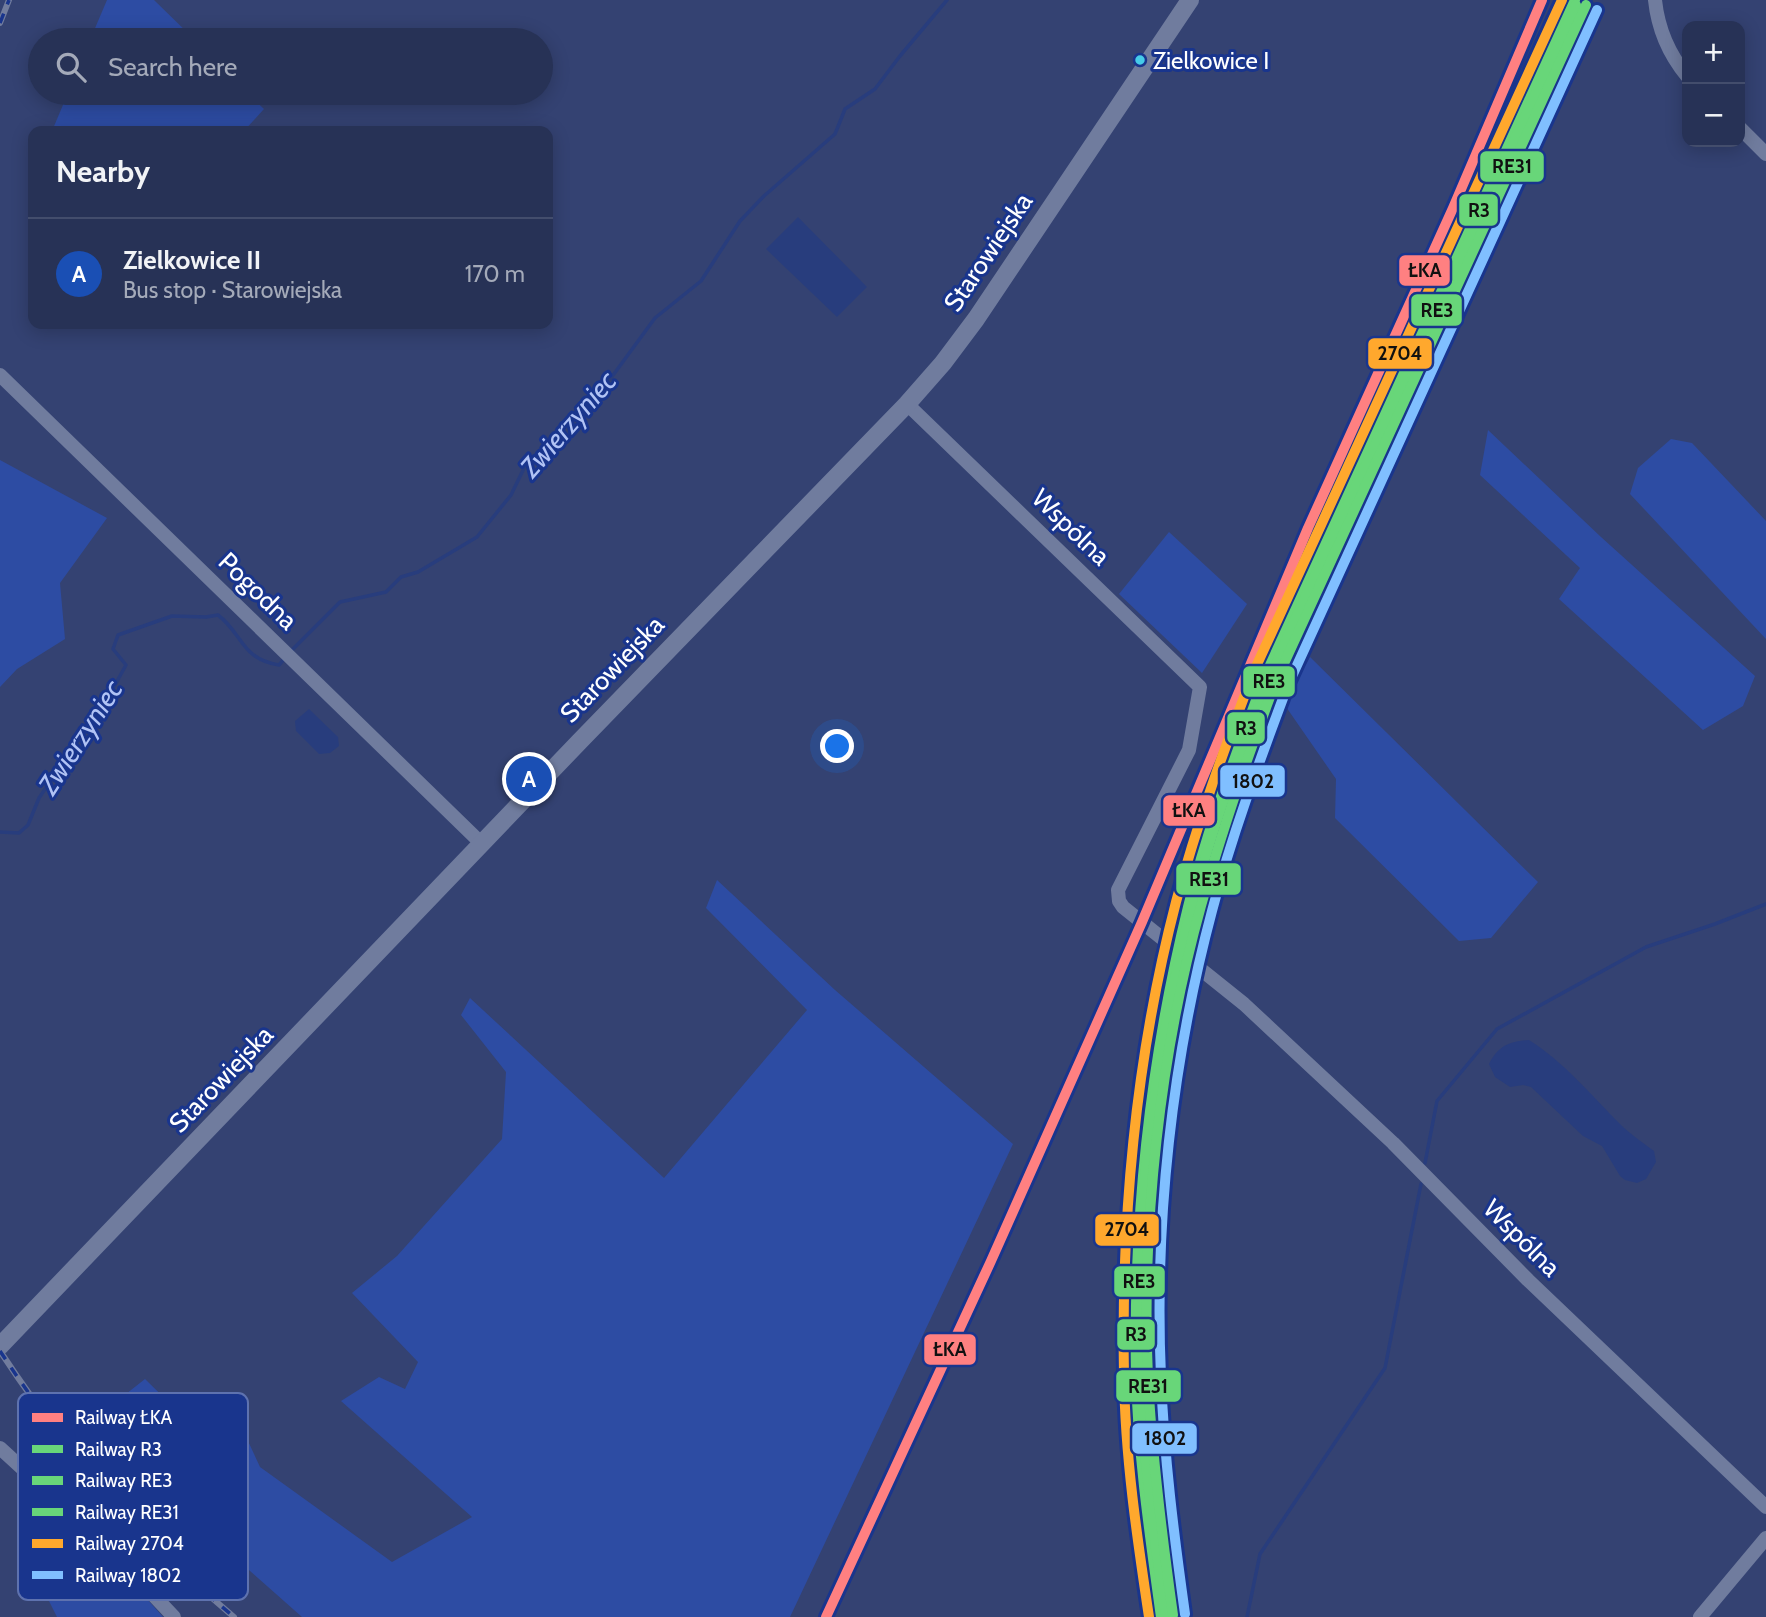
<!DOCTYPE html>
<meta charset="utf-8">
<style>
:root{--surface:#273256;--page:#333e60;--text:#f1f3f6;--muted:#a4aab9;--line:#434d6c;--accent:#90b9f0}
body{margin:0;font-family:Cabin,sans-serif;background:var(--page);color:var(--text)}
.controls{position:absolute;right:21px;top:21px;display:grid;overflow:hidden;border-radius:14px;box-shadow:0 4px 18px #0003}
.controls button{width:63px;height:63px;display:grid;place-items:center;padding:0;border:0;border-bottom:2px solid var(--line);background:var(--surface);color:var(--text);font:35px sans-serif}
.you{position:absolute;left:838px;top:747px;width:24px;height:24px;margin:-18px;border:5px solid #fff;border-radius:50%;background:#1a73e8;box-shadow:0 0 0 10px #1a73e833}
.badge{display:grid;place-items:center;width:46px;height:46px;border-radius:50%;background:var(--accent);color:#fff;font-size:23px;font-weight:700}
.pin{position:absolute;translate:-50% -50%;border:4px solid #fff;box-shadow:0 2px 7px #0006}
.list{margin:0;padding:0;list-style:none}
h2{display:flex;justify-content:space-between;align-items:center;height:91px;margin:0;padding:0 28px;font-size:30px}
h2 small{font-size:23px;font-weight:400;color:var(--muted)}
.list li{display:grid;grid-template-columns:46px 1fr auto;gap:21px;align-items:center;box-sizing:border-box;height:112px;padding:0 28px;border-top:2px solid var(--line)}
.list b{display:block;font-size:26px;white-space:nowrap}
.list p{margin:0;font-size:23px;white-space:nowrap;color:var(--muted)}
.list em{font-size:23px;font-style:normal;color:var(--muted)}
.icon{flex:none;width:38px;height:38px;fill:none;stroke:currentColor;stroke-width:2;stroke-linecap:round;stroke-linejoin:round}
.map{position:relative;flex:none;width:1766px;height:1617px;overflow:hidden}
.search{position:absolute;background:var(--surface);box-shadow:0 4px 18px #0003;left:28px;top:28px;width:525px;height:77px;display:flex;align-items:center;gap:18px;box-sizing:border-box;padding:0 24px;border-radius:38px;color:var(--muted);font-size:26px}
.panel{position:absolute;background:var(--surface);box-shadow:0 4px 18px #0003;left:28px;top:126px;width:525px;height:203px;border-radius:14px}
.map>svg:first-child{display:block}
.green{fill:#2d4ca3}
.water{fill:#283d7d}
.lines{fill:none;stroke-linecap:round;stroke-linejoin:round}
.stream{stroke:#283d7d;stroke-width:3.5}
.minor{stroke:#707c9e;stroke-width:14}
.tertiary{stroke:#707c9e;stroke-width:18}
.rail-casing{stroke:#717c9d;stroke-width:6}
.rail{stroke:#19358d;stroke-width:3.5;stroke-dasharray:10;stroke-linecap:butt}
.rail-1-casing{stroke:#19358d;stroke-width:16}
.rail-2-casing{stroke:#19358d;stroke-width:16}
.rail-3-casing{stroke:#19358d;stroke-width:16}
.rail-4-casing{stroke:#19358d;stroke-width:16}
.rail-5-casing{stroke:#19358d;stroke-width:16}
.rail-6-casing{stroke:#19358d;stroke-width:16}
.rail-1{stroke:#ff8081;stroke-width:10}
.rail-2{stroke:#68d679;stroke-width:10}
.rail-3{stroke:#68d679;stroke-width:10}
.rail-4{stroke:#68d679;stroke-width:10}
.rail-5{stroke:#ffa82d;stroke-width:10}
.rail-6{stroke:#80bfff;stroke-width:10}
.bus-dot{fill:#46cce9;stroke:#19358d;stroke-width:2.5}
.labels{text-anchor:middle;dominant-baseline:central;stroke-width:6;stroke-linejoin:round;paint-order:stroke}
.bus-label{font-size:24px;fill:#fff;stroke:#19358d;text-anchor:start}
.street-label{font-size:26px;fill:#fff;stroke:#19358d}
.water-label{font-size:28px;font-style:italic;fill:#b1c3f5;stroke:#19358d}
.key{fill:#19358d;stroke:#5e72af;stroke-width:2}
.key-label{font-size:19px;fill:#fff}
.line-badge{stroke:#19358d;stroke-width:2.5}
.pale-badge-label{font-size:19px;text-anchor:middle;font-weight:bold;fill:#111}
</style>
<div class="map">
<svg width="1766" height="1617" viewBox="0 0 1766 1617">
<rect width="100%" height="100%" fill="#344272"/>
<g class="green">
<path d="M 107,0 L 154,0 L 195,40 L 90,40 Z"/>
<path d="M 68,93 L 247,93 L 264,109 L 244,131 L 52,131 Z"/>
<path d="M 1488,430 L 1601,537 L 1755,676 L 1743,706 L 1703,730 L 1559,599 L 1580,568 L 1480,475 Z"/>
<path d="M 1671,439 L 1692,443 L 1766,521 L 1766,639 L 1630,494 L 1638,468 Z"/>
<path d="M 0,460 L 107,518 L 60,583 L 65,639 L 17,669 L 0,687 Z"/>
<path d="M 1169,532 L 1247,604 L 1202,673 L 1119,594 Z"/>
<path d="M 1310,657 L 1538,882 L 1491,938 L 1459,941 L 1335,818 L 1336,779 L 1284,704 Z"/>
<path d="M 717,880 L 835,990 L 1013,1144 L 790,1617 L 302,1617 L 171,1501 L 98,1416 L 145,1379 L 200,1433 L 241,1426 L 260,1467 L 392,1562 L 472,1517 L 341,1401 L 379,1377 L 405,1389 L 418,1362 L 352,1293 L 397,1256 L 502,1139 L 506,1072 L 461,1015 L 470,998 L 664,1178 L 807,1010 L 706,908 Z"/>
<path d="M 80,1538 L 139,1590 L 163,1617 L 57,1617 L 41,1585 Z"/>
</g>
<g class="water">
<path d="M 798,217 L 867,287 L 837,317 L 766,249 Z"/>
<path d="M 309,709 L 338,737 L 339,746 L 330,753 L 319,754 L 296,731 L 295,721 Z"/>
<path d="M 1529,1040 C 1564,1062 1591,1095 1620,1124 C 1630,1134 1643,1143 1654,1151 L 1656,1162 L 1646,1179 L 1637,1183 L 1625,1180 L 1620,1176 L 1602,1146 L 1583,1136 L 1531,1087 L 1523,1085 L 1510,1087 L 1495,1077 L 1489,1064 C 1498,1046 1509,1041 1529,1040 Z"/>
</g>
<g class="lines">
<g class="stream">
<path d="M 290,652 L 340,602 L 386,592 L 401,577 L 418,572 L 477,537 L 511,495 L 527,462 L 548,444 L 568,419 L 611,378 L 655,318 L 701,281 L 740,221 L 764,196 L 835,134 L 845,109 L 875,89 L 900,56 L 947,0"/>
<path d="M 0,832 L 19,833 L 28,825 L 39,798 L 110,694 L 126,665 L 113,649 L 118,635 L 172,616 L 206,617 L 218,615 C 243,634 241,659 279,665 L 285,658"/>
<path d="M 1425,1163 L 1437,1101 L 1497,1029 L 1646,947 L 1715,924 L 1766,904"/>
<path d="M 1247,1617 L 1260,1554 L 1385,1368 L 1421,1184"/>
</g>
<g class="minor">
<path d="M 1655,0 C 1658,29 1668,53 1687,76"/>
<path d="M 1740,128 L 1766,154"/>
<path d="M 0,375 L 481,843"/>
<path d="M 907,404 L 1200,687 L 1189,750 L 1118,890 L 1119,901 L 1123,907 L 1244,1004 L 1393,1143 L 1528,1280 L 1766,1507"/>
<path d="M 0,1448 L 107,1546 L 174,1617"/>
<path d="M 1700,1617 L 1766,1538"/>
</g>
<path class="tertiary" d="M 0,1346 L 579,742 L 907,404 L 943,363 L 976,319 L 1190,0"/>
<g class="rail-casing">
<g id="rail">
<path d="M 0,23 L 9,0"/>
<path d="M 0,1351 C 65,1450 143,1541 234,1617"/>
</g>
</g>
<use href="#rail" class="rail"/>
<g class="rail-1-casing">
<path id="rail-1" d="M 826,1617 L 991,1261 L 1142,922 L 1308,528 L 1453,208 L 1542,0"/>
</g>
<g class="rail-2-casing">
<path id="rail-2" d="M 1161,1617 C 1150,1537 1138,1456 1136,1375 C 1133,1217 1150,1061 1188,907 C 1207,828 1237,752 1265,676 L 1575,0"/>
</g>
<g class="rail-3-casing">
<path id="rail-3" d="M 1166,1615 C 1156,1553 1148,1492 1143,1429 C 1130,1271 1146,1110 1180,955 C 1217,782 1293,622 1367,462 C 1437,310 1506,158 1576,5"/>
</g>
<g class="rail-4-casing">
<path id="rail-4" d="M 1173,1615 C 1162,1536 1152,1458 1148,1378 C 1141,1226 1160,1053 1201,906 C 1222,830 1248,755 1276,681 L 1586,5"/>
</g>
<g class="rail-5-casing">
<path id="rail-5" d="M 1149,1617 C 1137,1537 1125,1456 1124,1375 C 1121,1216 1136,1056 1176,902 C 1197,823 1225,747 1254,671 L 1562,0"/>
</g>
<g class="rail-6-casing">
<path id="rail-6" d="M 1185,1614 C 1174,1535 1164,1457 1161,1377 C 1154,1222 1172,1061 1212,911 C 1232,834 1260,760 1288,685 L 1597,10"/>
</g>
<use href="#rail-1" class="rail-1"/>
<use href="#rail-2" class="rail-2"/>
<use href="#rail-3" class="rail-3"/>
<use href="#rail-4" class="rail-4"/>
<use href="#rail-5" class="rail-5"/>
<use href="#rail-6" class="rail-6"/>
</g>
<circle class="bus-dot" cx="1140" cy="60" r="6"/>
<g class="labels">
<g class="bus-label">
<text x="1153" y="60">Zielkowice I</text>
</g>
<g class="street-label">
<text transform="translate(988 252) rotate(-56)">Starowiejska</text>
<text transform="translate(1071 527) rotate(44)">Wspólna</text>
<text transform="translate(258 591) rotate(44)">Pogodna</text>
<text transform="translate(612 669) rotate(-46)">Starowiejska</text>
<text transform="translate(221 1079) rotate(-46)">Starowiejska</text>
<text transform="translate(1522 1238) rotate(45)">Wspólna</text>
</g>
<g class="water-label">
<text transform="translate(568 424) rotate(-49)">Zwierzyniec</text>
<text transform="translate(80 737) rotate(-57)">Zwierzyniec</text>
</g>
</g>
<rect x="18" y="1393" width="230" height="207" rx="10" class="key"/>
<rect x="32" y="1413" width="31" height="9" fill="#ff8081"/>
<rect x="32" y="1445" width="31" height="8" fill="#68d679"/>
<rect x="32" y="1476" width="31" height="9" fill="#68d679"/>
<rect x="32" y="1508" width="31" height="8" fill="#68d679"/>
<rect x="32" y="1539" width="31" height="9" fill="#ffa82d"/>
<rect x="32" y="1571" width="31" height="8" fill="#80bfff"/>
<g class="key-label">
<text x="75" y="1424">Railway ŁKA</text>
<text x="75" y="1456">Railway R3</text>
<text x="75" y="1487">Railway RE3</text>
<text x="75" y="1519">Railway RE31</text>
<text x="75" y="1550">Railway 2704</text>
<text x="75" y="1582">Railway 1802</text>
</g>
<g class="line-badge">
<rect x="1479" y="150" width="66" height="33" rx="7" fill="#68d679"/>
<rect x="1458" y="193" width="41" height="34" rx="7" fill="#68d679"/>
<rect x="1398" y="254" width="53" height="33" rx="7" fill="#ff8081"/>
<rect x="1410" y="293" width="53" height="34" rx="7" fill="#68d679"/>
<rect x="1367" y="337" width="66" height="33" rx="7" fill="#ffa82d"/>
<rect x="1242" y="665" width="54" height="33" rx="7" fill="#68d679"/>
<rect x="1226" y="711" width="40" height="34" rx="7" fill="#68d679"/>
<rect x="1219" y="764" width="67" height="34" rx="7" fill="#80bfff"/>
<rect x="1162" y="794" width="54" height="33" rx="7" fill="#ff8081"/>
<rect x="1175" y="862" width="67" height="34" rx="7" fill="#68d679"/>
<rect x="1094" y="1213" width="66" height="34" rx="7" fill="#ffa82d"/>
<rect x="1113" y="1265" width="53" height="33" rx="7" fill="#68d679"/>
<rect x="1116" y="1318" width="40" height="33" rx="7" fill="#68d679"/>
<rect x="923" y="1333" width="54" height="33" rx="7" fill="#ff8081"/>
<rect x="1115" y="1369" width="67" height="34" rx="7" fill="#68d679"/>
<rect x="1131" y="1422" width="67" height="33" rx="7" fill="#80bfff"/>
</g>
<g class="pale-badge-label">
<text x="1512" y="173">RE31</text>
<text x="1479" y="217">R3</text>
<text x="1425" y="277">ŁKA</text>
<text x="1437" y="317">RE3</text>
<text x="1400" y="360">2704</text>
<text x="1269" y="688">RE3</text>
<text x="1246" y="735">R3</text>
<text x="1253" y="788">1802</text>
<text x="1189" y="817">ŁKA</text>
<text x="1209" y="886">RE31</text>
<text x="1127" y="1236">2704</text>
<text x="1139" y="1288">RE3</text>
<text x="1136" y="1341">R3</text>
<text x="950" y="1356">ŁKA</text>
<text x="1148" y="1393">RE31</text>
<text x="1165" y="1445">1802</text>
</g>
</svg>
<div class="controls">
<button>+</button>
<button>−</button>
</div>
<div class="you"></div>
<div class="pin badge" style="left:529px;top:779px;background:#1a4fb4">A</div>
<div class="search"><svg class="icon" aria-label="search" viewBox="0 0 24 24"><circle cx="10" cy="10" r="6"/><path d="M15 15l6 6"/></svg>Search here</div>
<section class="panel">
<h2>Nearby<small></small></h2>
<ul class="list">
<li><span class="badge" style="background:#1a4fb4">A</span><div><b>Zielkowice II</b><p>Bus stop · Starowiejska</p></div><em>170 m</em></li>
</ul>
</section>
</div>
